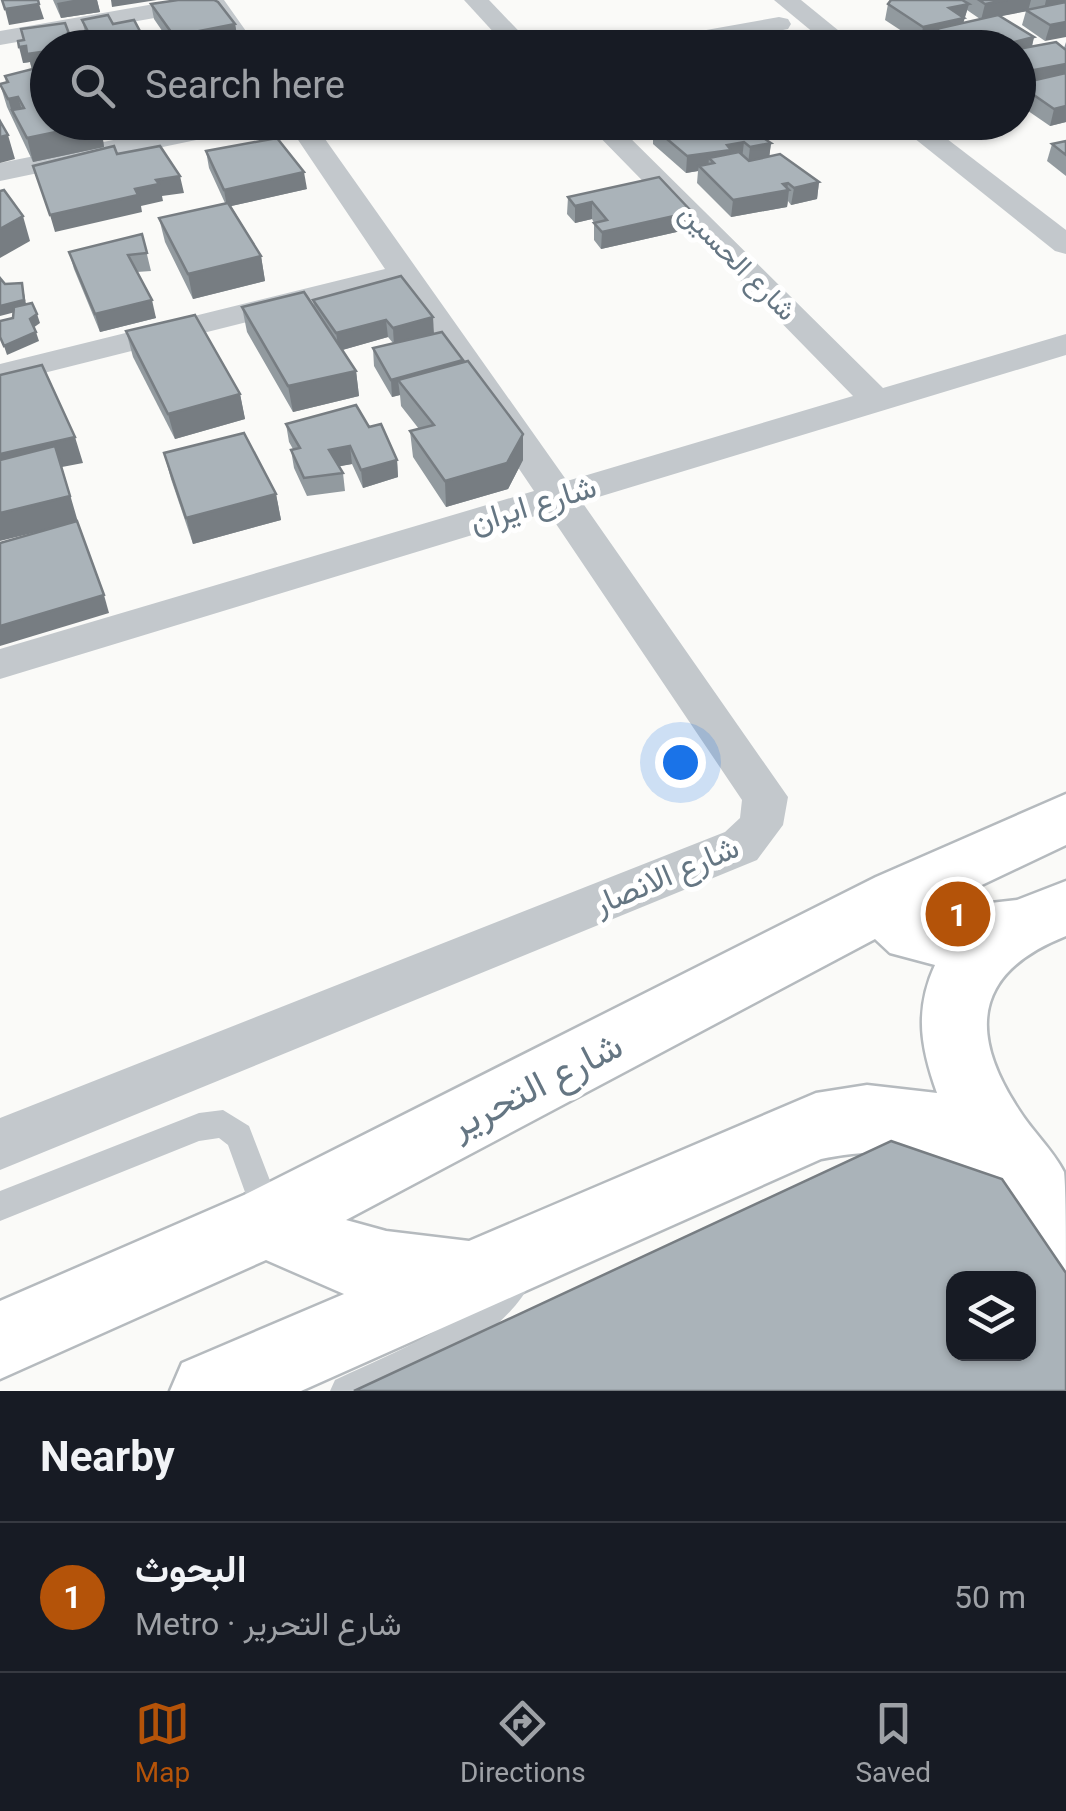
<!DOCTYPE html>
<meta charset="utf-8">
<style>
:root{--surface:#171b24;--page:#20242c;--text:#f1f3f6;--muted:#9ea1a6;--line:#363941;--accent:#b45309}
body{margin:0;font-family:Roboto,Vazirmatn,sans-serif;background:var(--page);color:var(--text)}
.controls{position:absolute;right:30px;bottom:30px;display:grid;overflow:hidden;border-radius:20px;box-shadow:0 2px 8px #0004}
.controls button{width:90px;height:90px;display:grid;place-items:center;padding:0;border:0;border-bottom:2px solid var(--line);background:var(--surface);color:var(--text);font:50px sans-serif}
.you{position:absolute;left:680px;top:762px;width:35px;height:35px;margin:-25px;border:8px solid #fff;border-radius:50%;background:#1a73e8;box-shadow:0 0 0 15px #1a73e833}
.badge{display:grid;place-items:center;width:65px;height:65px;border-radius:50%;background:var(--accent);color:#fff;font-size:32px;font-weight:700}
.pin{position:absolute;translate:-50% -50%;border:5px solid #fff;box-shadow:0 2px 10px #0006}
.list{margin:0;padding:0;list-style:none}
h2{display:flex;justify-content:space-between;align-items:center;height:130px;margin:0;padding:0 40px;font-size:42px}
h2 small{font-size:32px;font-weight:400;color:var(--muted)}
.list li{display:grid;grid-template-columns:65px 1fr auto;gap:30px;align-items:center;box-sizing:border-box;height:150px;padding:0 40px;border-top:2px solid var(--line)}
.list b{display:block;font-size:38px;white-space:nowrap}
.list p{margin:0;font-size:32px;white-space:nowrap;color:var(--muted)}
.list em{font-size:32px;font-style:normal;color:var(--muted)}
.icon{flex:none;width:55px;height:55px;fill:none;stroke:currentColor;stroke-width:2;stroke-linecap:round;stroke-linejoin:round}
.map{position:relative;flex:none;width:1066px;height:1391px;overflow:hidden}
.search{position:absolute;background:var(--surface);box-shadow:0 2px 8px #0004;left:30px;right:30px;top:30px;height:110px;display:flex;align-items:center;gap:25px;box-sizing:border-box;padding:0 35px;border-radius:55px;color:var(--muted);font-size:38px}
.sheet{height:280px;background:var(--surface)}
nav{display:flex;justify-content:space-around;align-items:center;box-sizing:border-box;height:140px;border-top:2px solid var(--line);background:var(--surface);font-size:28px;color:var(--muted)}
nav a{display:grid;justify-items:center;gap:5px}
nav .on{color:var(--accent)}
.map>svg:first-child{display:block}
.lines{fill:none;stroke-linecap:round;stroke-linejoin:round}
.primary-casing{stroke:#b5babe;stroke-width:5}
.service{fill:#c3c8cc;fill-rule:evenodd}
.minor{fill:#c3c8cc;fill-rule:evenodd}
.primary{fill:#fff;fill-rule:evenodd}
.wall{fill:#929a9f;fill-rule:evenodd}
.shaded-wall{fill:#777d82}
.building{fill:#aab3b9;stroke:#777d82;stroke-width:2.5;fill-rule:evenodd}
.labels{text-anchor:middle;dominant-baseline:central;stroke-width:10;stroke-linejoin:round;paint-order:stroke}
.far-street-label{font-size:28px;fill:#657683;stroke:#fff}
.street-label{font-size:32px;fill:#657683;stroke:#fff}
.near-street-label{font-size:38px;fill:#657683;stroke:#fff}
</style>
<div class="map">
<svg width="1066" height="1391" viewBox="0 0 1066 1391">
<rect width="100%" height="100%" fill="#fafaf8"/>
<g class="lines">
<g class="primary-casing">
<path id="primary" d="M 1066,794 L 1066,845 L 929,910 L 1017,900 L 1066,881 L 1066,936 C 975,972 967,1031 1019,1110 C 1032,1131 1053,1150 1064,1172 C 1066,1189 1066,1249 1066,1271 C 1016,1250 1019,1214 985,1182 C 944,1145 870,1149 821,1159 L 301,1391 L 170,1391 L 182,1363 L 344,1294 L 266,1260 L 0,1379 L 0,1301 L 244,1195 L 876,877 ZM 875,939 L 890,953 L 935,965 C 914,1011 921,1048 937,1093 L 867,1085 L 816,1093 L 469,1241 L 386,1231 L 346,1220 Z"/>
</g>
<g class="service">
<path d="M 223,1110 L 249,1126 L 284,1217 L 280,1228 L 269,1232 L 258,1228 L 228,1145 L 219,1138 L 199,1141 L 0,1221 L 0,1191 L 199,1113 Z"/>
<path d="M 516,1266 L 527,1270 L 531,1281 C 513,1325 430,1377 384,1390 C 368,1391 346,1391 330,1391 L 335,1380 C 373,1362 414,1346 449,1322 C 471,1306 493,1275 516,1266 Z"/>
</g>
<g class="minor">
<path d="M 177,0 L 224,0 L 258,48 L 233,48 L 206,9 L 0,45 L 0,31 Z"/>
<path d="M 464,0 L 489,0 L 535,48 L 508,48 Z"/>
<path d="M 774,0 L 801,0 L 860,48 L 832,48 Z"/>
<path d="M 779,17 L 788,19 L 791,24 L 788,29 L 693,48 L 638,48 L 650,40 Z"/>
<path d="M 202,122 L 257,122 L 244,130 L 0,181 L 0,163 Z"/>
<path d="M 286,122 L 313,122 L 567,481 L 853,396 L 585,122 L 614,122 L 883,388 L 1066,334 L 1066,355 L 582,502 L 788,797 L 783,825 L 757,860 L 0,1170 L 0,1118 L 725,832 L 740,818 L 742,800 L 548,512 L 0,679 L 0,649 L 534,491 L 395,285 L 0,384 L 0,364 L 385,269 Z"/>
<path d="M 894,122 L 925,122 L 1066,230 L 1066,254 L 1055,251 Z"/>
</g>
<use href="#primary" class="primary"/>
</g>
<g class="wall">
<path d="M 53,0 L 97,0 L 100,12 L 61,18 Z"/>
<path d="M 891,0 L 1066,0 L 1045,41 L 1022,25 L 1026,11 L 1001,16 L 1034,37 L 1032,47 L 1064,48 L 1066,42 L 1066,122 L 1050,126 L 1018,104 L 1018,48 L 937,48 L 932,45 L 933,40 L 920,43 L 885,20 L 888,4 ZM 967,10 L 980,19 L 963,23 Z"/>
<path d="M 151,4 L 235,24 L 238,40 L 234,41 L 238,48 L 150,48 L 171,44 L 154,19 Z"/>
<path d="M 82,20 L 113,24 L 144,48 L 92,48 L 86,36 Z"/>
<path d="M 24,40 L 48,122 L 127,122 L 130,134 L 103,140 L 104,147 L 33,162 L 7,107 L 0,84 L 6,83 L 5,76 L 32,69 L 30,62 L 23,63 Z"/>
<path d="M 633,122 L 728,122 L 729,131 L 771,143 L 769,157 L 819,182 L 817,199 L 791,205 L 788,201 L 787,207 L 731,217 L 697,183 L 698,171 L 686,173 L 653,144 L 653,134 L 646,135 Z"/>
<path d="M 1066,141 L 1066,176 L 1047,161 L 1052,144 Z"/>
<path d="M 206,151 L 307,189 L 231,206 L 261,256 L 265,281 L 193,299 L 165,242 L 159,218 L 225,203 L 209,168 Z"/>
<path d="M 568,197 L 692,212 L 690,229 L 601,249 L 594,240 L 594,223 L 592,219 L 575,223 L 567,214 Z"/>
<path d="M 142,234 L 151,271 L 137,272 L 156,318 L 100,332 L 74,269 L 69,252 Z"/>
<path d="M 313,300 L 434,334 L 463,360 L 523,460 L 508,489 L 446,507 L 413,457 L 410,431 L 419,429 L 401,406 L 400,395 L 392,397 L 374,366 L 373,348 L 393,343 L 388,337 L 342,350 L 356,371 L 359,396 L 293,412 L 247,332 L 242,307 L 314,307 Z"/>
<path d="M 126,331 L 240,394 L 245,419 L 175,439 L 133,357 Z"/>
<path d="M 286,424 L 369,427 L 397,460 L 398,477 L 363,488 L 352,464 L 339,466 L 343,473 L 345,491 L 307,496 L 294,468 L 291,450 L 293,449 L 289,442 Z"/>
<path d="M 164,453 L 276,494 L 281,520 L 193,544 L 171,479 Z"/>
</g>
<g class="shaded-wall">
<path d="M 73,0 L 97,0 L 100,12 L 61,18 L 57,3 Z"/>
<path d="M 111,0 L 157,0 L 112,7 Z"/>
<path d="M 1007,0 L 1031,0 L 1028,11 L 981,20 L 985,4 Z"/>
<path d="M 1046,0 L 1066,0 L 1066,7 L 1043,13 Z"/>
<path d="M 39,4 L 44,19 L 9,25 L 5,9 Z"/>
<path d="M 969,4 L 960,34 L 936,29 L 933,40 L 920,43 L 923,27 L 949,8 Z"/>
<path d="M 1066,22 L 1066,37 L 1045,41 L 1050,25 Z"/>
<path d="M 235,24 L 238,40 L 199,48 L 179,42 L 180,48 L 176,48 L 174,36 Z"/>
<path d="M 142,35 L 144,48 L 95,48 L 94,43 Z"/>
<path d="M 1034,37 L 1030,53 L 1018,56 L 1018,48 L 990,48 Z"/>
<path d="M 26,46 L 48,51 L 48,68 L 32,70 L 30,62 L 23,63 L 19,47 Z"/>
<path d="M 1066,64 L 1066,79 L 1018,84 L 1018,73 Z"/>
<path d="M 18,97 L 25,120 L 12,110 L 15,122 L 8,99 Z"/>
<path d="M 1066,106 L 1066,122 L 1050,126 L 1054,109 Z"/>
<path d="M 96,122 L 127,122 L 130,134 L 103,140 L 104,147 L 33,162 L 27,138 Z"/>
<path d="M 161,122 L 228,122 L 228,124 L 164,136 Z"/>
<path d="M 647,122 L 702,122 L 654,128 L 653,134 L 646,135 Z"/>
<path d="M 8,135 L 15,159 L 0,163 L 0,137 Z"/>
<path d="M 744,142 L 742,159 L 714,163 L 709,158 L 708,170 L 699,166 L 698,171 L 686,173 L 687,156 L 727,145 Z"/>
<path d="M 771,143 L 769,159 L 748,164 L 750,147 Z"/>
<path d="M 304,172 L 307,189 L 227,207 L 224,190 Z"/>
<path d="M 180,176 L 184,193 L 162,196 L 163,201 L 141,206 L 142,212 L 55,232 L 50,215 L 135,189 L 156,180 Z"/>
<path d="M 819,182 L 817,199 L 791,205 L 794,188 Z"/>
<path d="M 788,183 L 787,190 L 789,190 L 787,207 L 731,217 L 733,200 Z"/>
<path d="M 592,202 L 592,219 L 575,223 L 575,206 Z"/>
<path d="M 692,212 L 690,229 L 601,249 L 602,232 Z"/>
<path d="M 23,216 L 30,241 L 0,258 L 0,229 Z"/>
<path d="M 261,256 L 265,281 L 193,299 L 188,274 Z"/>
<path d="M 22,283 L 27,309 L 0,316 L 0,306 Z"/>
<path d="M 152,300 L 156,318 L 100,332 L 95,314 Z"/>
<path d="M 37,314 L 40,323 L 33,328 L 30,319 Z"/>
<path d="M 433,317 L 434,334 L 394,346 L 393,328 Z"/>
<path d="M 386,320 L 388,337 L 339,351 L 336,333 Z"/>
<path d="M 36,332 L 39,341 L 7,355 L 4,346 Z"/>
<path d="M 463,360 L 464,378 L 398,380 L 400,395 L 392,397 L 391,380 Z"/>
<path d="M 356,371 L 359,396 L 293,412 L 288,386 Z"/>
<path d="M 240,394 L 245,419 L 175,439 L 168,414 Z"/>
<path d="M 523,434 L 523,460 L 508,489 L 446,507 L 445,481 Z"/>
<path d="M 75,437 L 83,463 L 62,467 L 78,522 L 0,541 L 0,454 Z"/>
<path d="M 350,446 L 352,464 L 331,468 L 329,450 Z"/>
<path d="M 397,460 L 398,477 L 363,488 L 361,470 Z"/>
<path d="M 276,494 L 281,520 L 193,544 L 186,518 Z"/>
<path d="M 104,595 L 109,613 L 0,646 L 0,626 Z"/>
</g>
<g class="building">
<path d="M 2,0 L 38,0 L 39,4 L 5,9 Z"/>
<path d="M 178,0 L 214,0 L 218,2 L 235,24 L 174,36 L 151,4 Z"/>
<path d="M 891,0 L 962,0 L 969,4 L 949,8 L 964,18 L 923,27 L 888,4 Z"/>
<path d="M 979,0 L 1007,0 L 985,4 Z"/>
<path d="M 1066,2 L 1066,22 L 1050,25 L 1026,10 Z"/>
<path d="M 108,15 L 113,24 L 134,20 L 142,35 L 94,43 L 82,20 Z"/>
<path d="M 998,15 L 1034,37 L 990,48 L 964,48 L 936,29 Z"/>
<path d="M 65,23 L 74,47 L 48,48 L 48,51 L 27,54 L 26,46 L 19,47 L 18,41 L 24,40 L 21,29 Z"/>
<path d="M 230,33 L 238,48 L 182,48 L 179,42 Z"/>
<path d="M 1056,42 L 1066,50 L 1066,64 L 1018,73 L 1018,49 Z"/>
<path d="M 174,43 L 177,48 L 150,48 Z"/>
<path d="M 48,65 L 48,122 L 99,123 L 27,138 L 12,110 L 24,108 L 18,97 L 8,99 L 0,84 L 8,82 L 5,76 Z"/>
<path d="M 1066,73 L 1066,106 L 1054,109 L 1018,84 Z"/>
<path d="M 0,121 L 8,135 L 0,137 Z"/>
<path d="M 678,122 L 727,122 L 730,125 L 721,127 L 726,132 L 748,128 L 771,143 L 750,147 L 744,142 L 727,145 L 731,150 L 687,156 L 654,128 Z"/>
<path d="M 277,138 L 304,172 L 224,190 L 206,151 Z"/>
<path d="M 1066,141 L 1066,155 L 1052,144 Z"/>
<path d="M 114,146 L 117,154 L 160,146 L 180,176 L 156,180 L 159,184 L 135,189 L 138,195 L 50,215 L 33,166 Z"/>
<path d="M 739,152 L 749,161 L 780,154 L 819,182 L 794,188 L 788,183 L 783,184 L 789,190 L 733,200 L 699,166 L 714,163 L 709,158 Z"/>
<path d="M 659,177 L 692,212 L 602,232 L 594,223 L 607,220 L 592,202 L 575,206 L 568,197 Z"/>
<path d="M 4,190 L 23,216 L 0,229 L 0,191 Z"/>
<path d="M 228,203 L 261,256 L 188,274 L 159,218 Z"/>
<path d="M 142,234 L 147,253 L 128,255 L 152,300 L 95,314 L 69,252 Z"/>
<path d="M 401,276 L 433,317 L 393,328 L 386,320 L 336,333 L 313,300 Z"/>
<path d="M 0,278 L 5,284 L 22,283 L 24,300 L 0,306 Z"/>
<path d="M 304,292 L 356,371 L 288,386 L 242,307 Z"/>
<path d="M 32,303 L 37,314 L 30,319 L 36,332 L 4,346 L 0,337 L 0,321 L 13,318 L 14,307 Z"/>
<path d="M 195,315 L 240,394 L 168,414 L 126,331 Z"/>
<path d="M 442,332 L 463,360 L 391,380 L 373,348 Z"/>
<path d="M 468,361 L 523,434 L 507,463 L 445,481 L 410,431 L 434,425 L 398,380 Z"/>
<path d="M 42,365 L 75,437 L 0,454 L 0,375 Z"/>
<path d="M 356,405 L 369,427 L 381,424 L 397,460 L 361,470 L 350,446 L 329,450 L 343,473 L 304,478 L 291,450 L 300,448 L 286,424 Z"/>
<path d="M 244,433 L 276,494 L 186,518 L 164,453 Z"/>
<path d="M 55,446 L 70,496 L 0,513 L 0,460 Z"/>
<path d="M 77,521 L 104,595 L 0,626 L 0,543 Z"/>
<path d="M 891,1141 L 1002,1179 L 1066,1273 L 1066,1391 L 354,1391 ZM 954,1278 L 1028,1278 L 1028,1354 L 954,1354 Z"/>
</g>
<g class="labels">
<g class="far-street-label">
<text transform="translate(738 262) rotate(45)">شارع الحسين</text>
</g>
<g class="street-label">
<text transform="translate(533 504) rotate(-17)">شارع ايران</text>
<text transform="translate(666 875) rotate(-23)">شارع الانصار</text>
</g>
<g class="near-street-label">
<text transform="translate(536 1085) rotate(-27)">شارع التحرير</text>
</g>
</g>
</svg>
<div class="controls">
<button><svg class="icon" aria-label="layers" viewBox="0 0 24 24"><path d="M12 4l9 5-9 5-9-5zM3 14l9 5 9-5"/></svg></button>
</div>
<div class="you"></div>
<div class="pin badge" style="left:958px;top:914px">1</div>
<div class="search"><svg class="icon" aria-label="search" viewBox="0 0 24 24"><circle cx="10" cy="10" r="6"/><path d="M15 15l6 6"/></svg>Search here</div>
</div>
<section class="sheet">
<h2>Nearby<small></small></h2>
<ul class="list">
<li><span class="badge">1</span><div><b>البحوث</b><p>Metro · شارع التحرير</p></div><em>50 m</em></li>
</ul>
</section>
<nav>
<a class="on"><svg class="icon" aria-label="map" viewBox="0 0 24 24"><path d="M3 6l6-2 6 2 6-2v14l-6 2-6-2-6 2zM9 4v14M15 6v14"/></svg>Map</a>
<a><svg class="icon" aria-label="directions" viewBox="0 0 24 24"><path d="M12 3l9 9-9 9-9-9zM9 14v-3h6M13 9l2 2-2 2"/></svg>Directions</a>
<a><svg class="icon" aria-label="saved" viewBox="0 0 24 24"><path d="M7 4h10v16l-5-4-5 4z"/></svg>Saved</a>
</nav>
